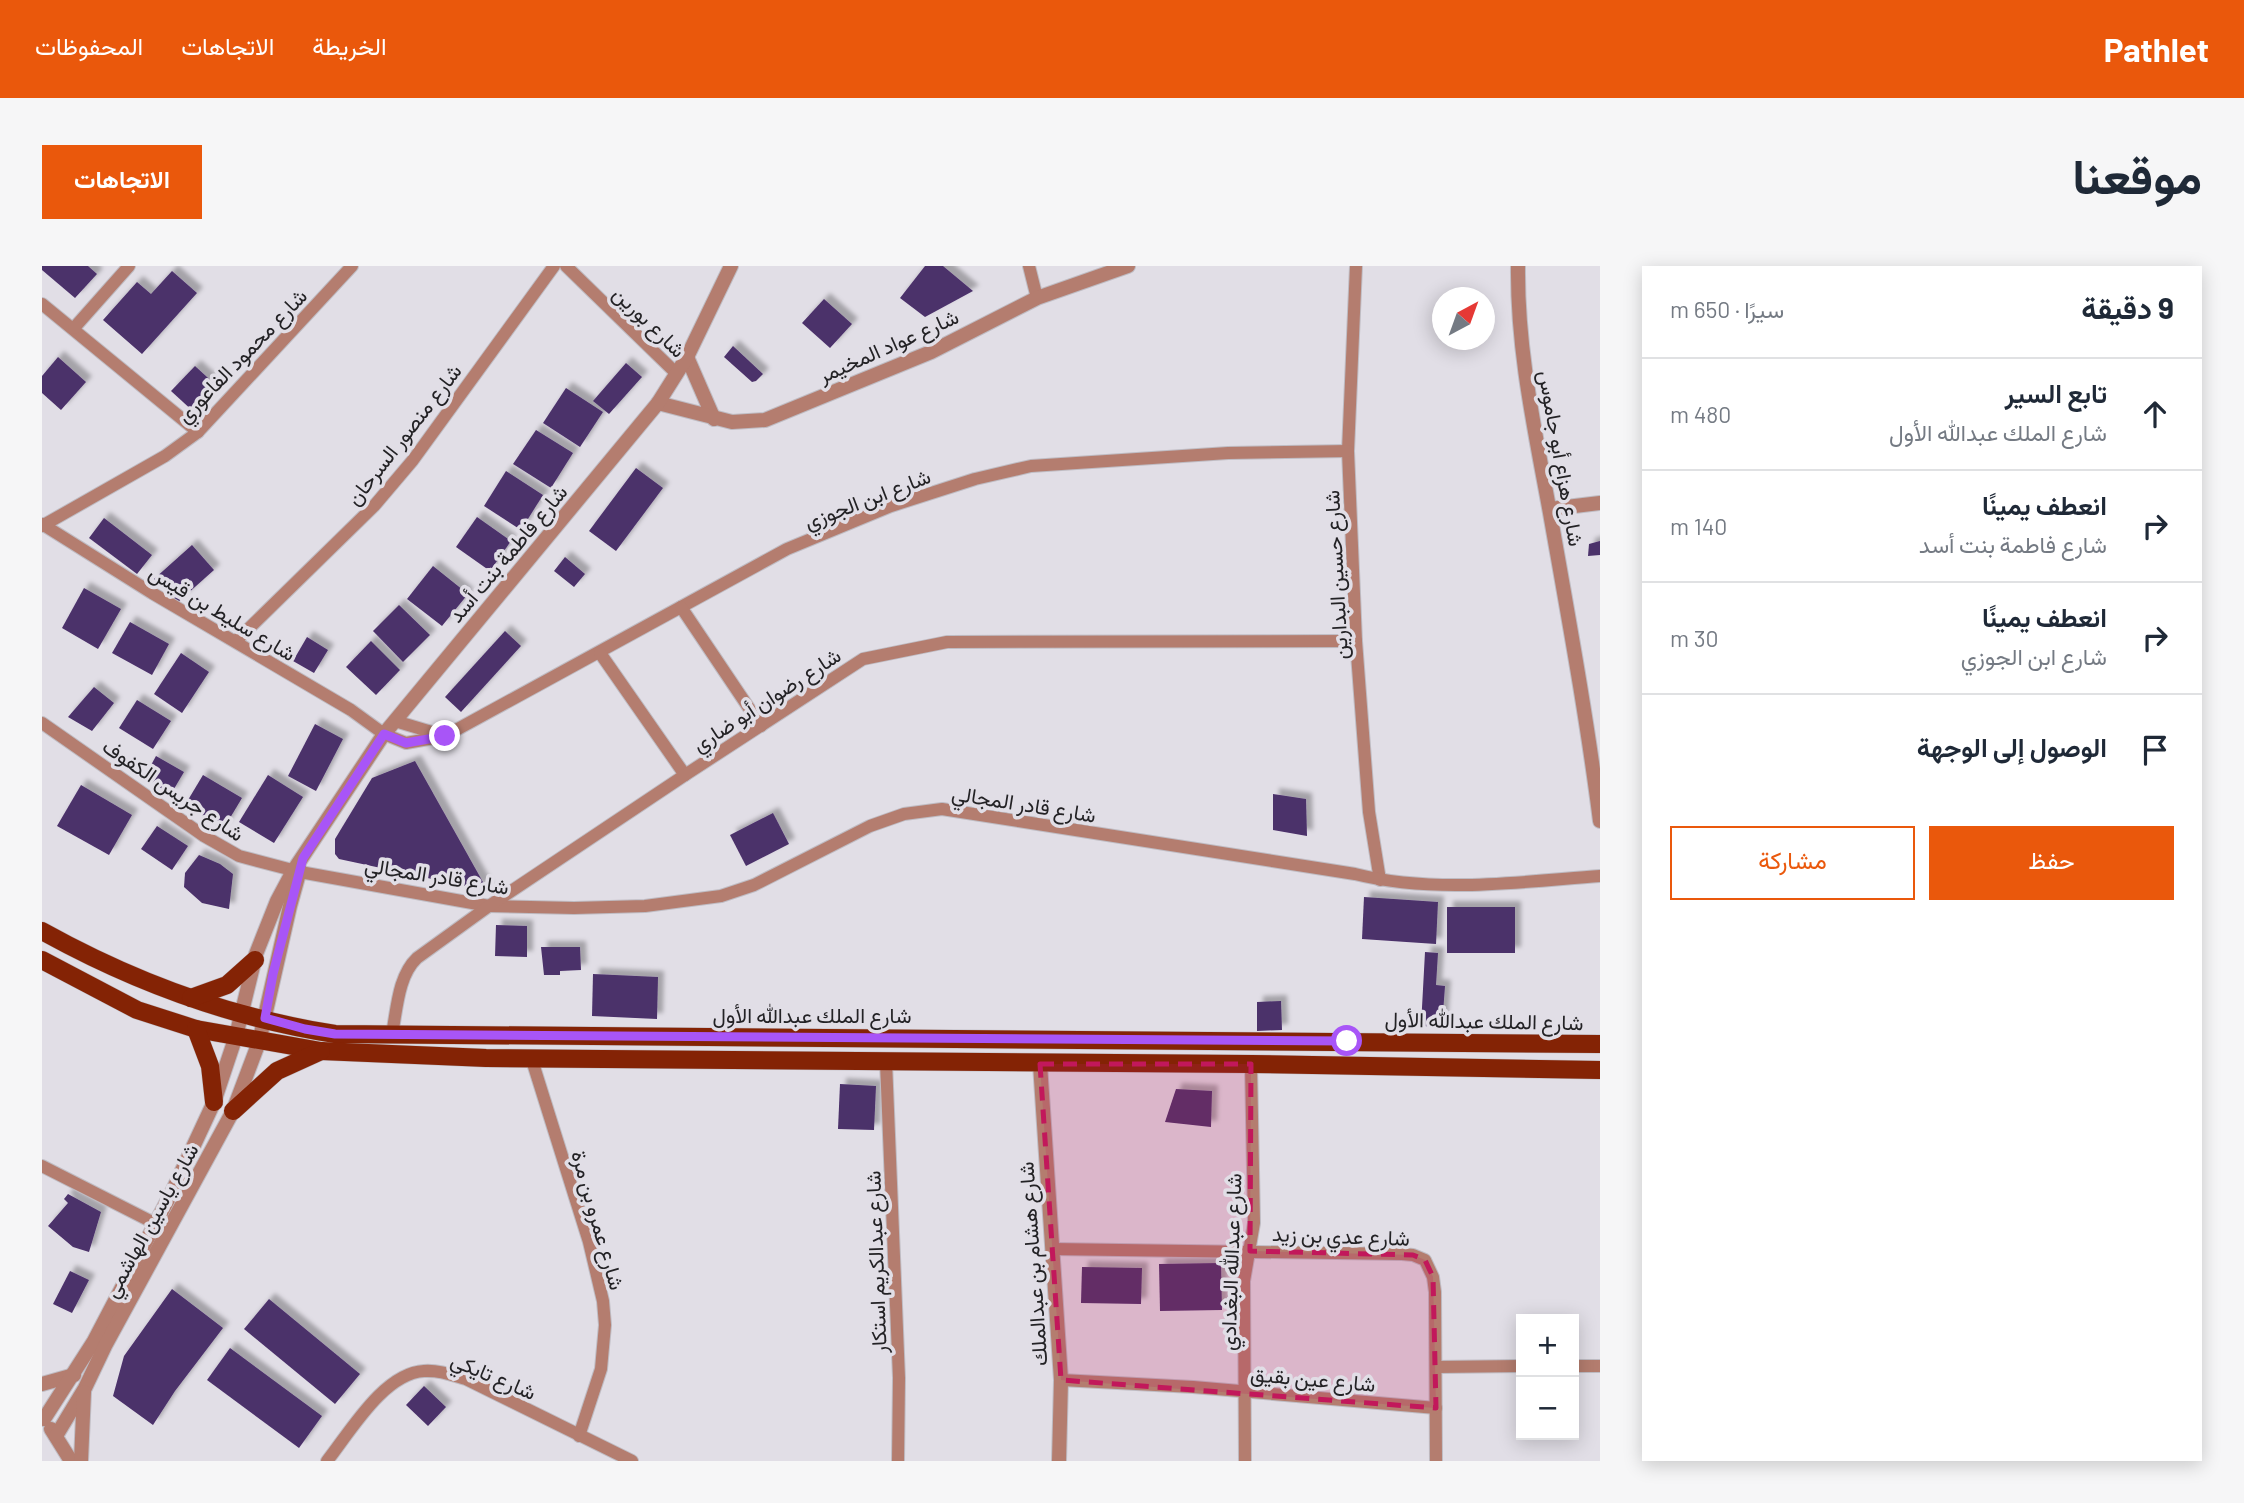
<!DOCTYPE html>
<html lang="ar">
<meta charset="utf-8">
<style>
:root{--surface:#fff;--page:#f6f6f7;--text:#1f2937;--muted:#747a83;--line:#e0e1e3;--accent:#ea580c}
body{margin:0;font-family:Barlow,Vazirmatn,sans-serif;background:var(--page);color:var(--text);direction:rtl}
.controls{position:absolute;right:21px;bottom:21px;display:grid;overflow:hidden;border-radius:0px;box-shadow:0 4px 18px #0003}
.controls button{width:63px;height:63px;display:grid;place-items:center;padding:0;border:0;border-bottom:2px solid var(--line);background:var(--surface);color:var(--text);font:35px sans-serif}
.compass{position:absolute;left:1390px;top:21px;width:63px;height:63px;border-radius:50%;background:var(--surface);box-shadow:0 4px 18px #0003;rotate:41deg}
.stop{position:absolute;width:21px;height:21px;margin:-16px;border:5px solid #a855f7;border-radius:50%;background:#fff}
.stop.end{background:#a855f7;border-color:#fff;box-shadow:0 2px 7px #0008}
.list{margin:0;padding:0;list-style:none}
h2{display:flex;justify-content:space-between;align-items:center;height:91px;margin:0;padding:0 28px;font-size:30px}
h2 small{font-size:23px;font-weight:400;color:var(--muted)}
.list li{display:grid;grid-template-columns:46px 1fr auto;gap:21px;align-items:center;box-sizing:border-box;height:112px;padding:0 28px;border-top:2px solid var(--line)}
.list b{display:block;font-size:26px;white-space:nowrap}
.list p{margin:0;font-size:23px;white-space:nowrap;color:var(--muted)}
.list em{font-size:23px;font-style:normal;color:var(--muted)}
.actions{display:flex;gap:14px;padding:21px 28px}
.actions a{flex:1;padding:16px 0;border:2px solid var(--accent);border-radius:0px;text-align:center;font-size:24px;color:var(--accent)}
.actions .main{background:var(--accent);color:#fff}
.icon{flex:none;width:38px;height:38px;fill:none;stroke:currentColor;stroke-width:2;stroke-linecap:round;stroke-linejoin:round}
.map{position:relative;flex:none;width:1558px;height:1195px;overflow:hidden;direction:ltr;border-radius:0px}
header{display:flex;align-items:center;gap:42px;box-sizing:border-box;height:98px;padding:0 35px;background:var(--accent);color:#fff}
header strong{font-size:33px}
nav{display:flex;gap:38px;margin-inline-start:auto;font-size:24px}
.intro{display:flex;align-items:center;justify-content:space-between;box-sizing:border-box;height:168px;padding:0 42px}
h1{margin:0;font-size:49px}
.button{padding:18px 32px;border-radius:0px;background:var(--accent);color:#fff;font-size:24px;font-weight:700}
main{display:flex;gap:42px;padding:0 42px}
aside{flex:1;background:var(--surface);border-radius:0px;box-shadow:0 4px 18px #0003}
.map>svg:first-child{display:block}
.building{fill:#4b306b;filter:url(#shadow)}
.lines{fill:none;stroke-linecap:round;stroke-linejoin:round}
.minor-casing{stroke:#bfbcc3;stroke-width:14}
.tertiary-casing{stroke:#bfbcc3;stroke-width:16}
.primary-casing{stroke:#bfbcc3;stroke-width:19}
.minor{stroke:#b47d6f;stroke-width:12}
.tertiary{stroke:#b47d6f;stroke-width:14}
.primary{stroke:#842305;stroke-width:18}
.route{stroke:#a855f7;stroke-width:9}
.marked{fill:#c2185b;fill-opacity:0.2;stroke:#c2185b;stroke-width:5;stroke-dasharray:14 9;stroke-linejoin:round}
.labels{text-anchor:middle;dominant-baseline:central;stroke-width:7;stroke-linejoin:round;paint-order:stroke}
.street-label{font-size:21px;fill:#232225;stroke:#e1dee6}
</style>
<header>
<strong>Pathlet</strong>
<nav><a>الخريطة</a><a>الاتجاهات</a><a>المحفوظات</a></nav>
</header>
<div class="intro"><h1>موقعنا</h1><a class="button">الاتجاهات</a></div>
<main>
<aside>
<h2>9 دقيقة<small>سيرًا · 650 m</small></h2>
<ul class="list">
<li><svg class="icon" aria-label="ahead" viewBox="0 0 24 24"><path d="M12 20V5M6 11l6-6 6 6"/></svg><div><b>تابع السير</b><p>شارع الملك عبدالله الأول</p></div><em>480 m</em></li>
<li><svg class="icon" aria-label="right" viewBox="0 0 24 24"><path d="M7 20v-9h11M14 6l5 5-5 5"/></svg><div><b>انعطف يمينًا</b><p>شارع فاطمة بنت أسد</p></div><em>140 m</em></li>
<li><svg class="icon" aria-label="right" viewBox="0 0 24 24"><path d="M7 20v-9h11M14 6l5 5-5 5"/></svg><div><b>انعطف يمينًا</b><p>شارع ابن الجوزي</p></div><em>30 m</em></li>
<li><svg class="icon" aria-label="arrive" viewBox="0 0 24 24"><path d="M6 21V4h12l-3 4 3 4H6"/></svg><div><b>الوصول إلى الوجهة</b></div></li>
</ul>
<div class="actions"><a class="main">حفظ</a><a>مشاركة</a></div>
</aside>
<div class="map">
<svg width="1558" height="1195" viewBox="0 0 1558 1195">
<defs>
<filter id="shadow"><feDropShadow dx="6" dy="-6" stdDeviation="2" flood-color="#0004"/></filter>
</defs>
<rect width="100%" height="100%" fill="#e1dee6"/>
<g class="building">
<path d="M 0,0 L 46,0 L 55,8 L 33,32 L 0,4 Z"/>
<path d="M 883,0 L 901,0 L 931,25 L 883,51 L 858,32 Z"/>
<path d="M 130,5 L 155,27 L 100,88 L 61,54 L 95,16 L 109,28 Z"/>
<path d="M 782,33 L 810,58 L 788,82 L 760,57 Z"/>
<path d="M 691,80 L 721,108 L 714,115 L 710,116 L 682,91 Z"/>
<path d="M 16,91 L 44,116 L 19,144 L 0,127 L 0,110 Z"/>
<path d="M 584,97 L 600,111 L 567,148 L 551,135 Z"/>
<path d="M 153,100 L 177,122 L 153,147 L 129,125 Z"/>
<path d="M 524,122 L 561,146 L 538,181 L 501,157 Z"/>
<path d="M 494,164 L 531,187 L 509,222 L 471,198 Z"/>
<path d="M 594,202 L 621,222 L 574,285 L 547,265 Z"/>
<path d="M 464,205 L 501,229 L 479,264 L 442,240 Z"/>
<path d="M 435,251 L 469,275 L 448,305 L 414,281 Z"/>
<path d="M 62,252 L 110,289 L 95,308 L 47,272 Z"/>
<path d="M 1558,275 L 1558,289 L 1546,290 L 1547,278 Z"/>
<path d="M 150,279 L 172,304 L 135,337 L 112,313 Z"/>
<path d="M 523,291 L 543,308 L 532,321 L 512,305 Z"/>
<path d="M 391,300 L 426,328 L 400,360 L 365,333 Z"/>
<path d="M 42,322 L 79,343 L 56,383 L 20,362 Z"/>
<path d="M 357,339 L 388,369 L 361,396 L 331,365 Z"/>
<path d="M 88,356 L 127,378 L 110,409 L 70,387 Z"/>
<path d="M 463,365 L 479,380 L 419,446 L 403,431 Z"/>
<path d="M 265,371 L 286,384 L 272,407 L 251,395 Z"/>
<path d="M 329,375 L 358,404 L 334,429 L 304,401 Z"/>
<path d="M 139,387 L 167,406 L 140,447 L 112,428 Z"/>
<path d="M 52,421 L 72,437 L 50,465 L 26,451 Z"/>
<path d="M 95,434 L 129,455 L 111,483 L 77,462 Z"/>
<path d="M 273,458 L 301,473 L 274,525 L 246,510 Z"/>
<path d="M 114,490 L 142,506 L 129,528 L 102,512 Z"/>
<path d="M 373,495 L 446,625 L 297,593 L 293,588 L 293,573 L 330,512 Z"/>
<path d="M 161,509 L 200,532 L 182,562 L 143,539 Z"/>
<path d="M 226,509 L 261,531 L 232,577 L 197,556 Z"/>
<path d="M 39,519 L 90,549 L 67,589 L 15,560 Z"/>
<path d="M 1231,528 L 1264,533 L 1265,570 L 1231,564 Z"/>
<path d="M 731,547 L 747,578 L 704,600 L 688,569 Z"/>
<path d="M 115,560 L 146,580 L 130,604 L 99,583 Z"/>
<path d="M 157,589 L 178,598 L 191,608 L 187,643 L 160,637 L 142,621 L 143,607 Z"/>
<path d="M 1322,631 L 1396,636 L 1394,678 L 1320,673 Z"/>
<rect x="1405" y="641" width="68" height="46"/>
<path d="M 454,659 L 485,660 L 485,691 L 453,690 Z"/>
<path d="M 499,681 L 538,681 L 539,704 L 518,705 L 518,709 L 502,709 Z"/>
<path d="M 1383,686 L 1396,687 L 1394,719 L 1403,720 L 1400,761 L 1379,760 Z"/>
<path d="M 551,708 L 616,711 L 615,753 L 550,750 Z"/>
<path d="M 1239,735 L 1240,764 L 1215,765 L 1215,736 Z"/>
<path d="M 798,818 L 834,820 L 832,864 L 796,863 Z"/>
<path d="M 1134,823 L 1170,825 L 1169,861 L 1123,856 Z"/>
<path d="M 26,928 L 59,946 L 47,986 L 31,981 L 6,960 L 26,937 L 22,933 Z"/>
<path d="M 1179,997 L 1180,1044 L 1118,1045 L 1117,998 Z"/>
<path d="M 1040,1001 L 1100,1002 L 1099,1038 L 1039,1037 Z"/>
<path d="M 28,1005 L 47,1014 L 30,1047 L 11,1038 Z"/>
<path d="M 130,1023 L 181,1062 L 133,1125 L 111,1159 L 71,1130 L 82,1090 Z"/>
<path d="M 227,1033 L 318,1108 L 293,1138 L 202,1063 Z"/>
<path d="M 188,1082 L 280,1150 L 257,1182 L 165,1114 Z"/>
<path d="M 382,1120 L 404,1141 L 386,1160 L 364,1139 Z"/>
</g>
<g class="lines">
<g class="minor-casing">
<g id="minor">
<path d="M 524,0 L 635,108"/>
<path d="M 987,0 L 995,32"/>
<path d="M 1314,0 L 1306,185 L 1314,375 L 1327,546 L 1338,614"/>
<path d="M 0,38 L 156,166"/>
<path d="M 32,62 L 87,0"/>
<path d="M 0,258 L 110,327 L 309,444 L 342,468 L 364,477 L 403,470 L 745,283 L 849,240 L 933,213 L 989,200 L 1186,187 L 1306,185"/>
<path d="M 0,260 L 123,190 L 156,166 L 310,0"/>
<path d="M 639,341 L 719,460"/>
<path d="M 194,375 L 332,240 L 371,194 L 512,0"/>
<path d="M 558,387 L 643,509"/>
<path d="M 353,455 L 403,470"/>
<path d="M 0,457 L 162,570 L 197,590 L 258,606 L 447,640 L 532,642 L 603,640 L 679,630 L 712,619 L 828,560 L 862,548 L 900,543 L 1313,608 C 1393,628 1477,616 1558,610"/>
<path d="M 350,768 C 355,743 356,710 375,692 L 447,640 L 643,509 L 821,393 L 905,376 L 1314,375"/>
<path d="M 489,791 L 547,976 L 561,1035 L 563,1059 L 559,1103 L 537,1170"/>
<path d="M 844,796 L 857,1112 L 856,1195"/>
<path d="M 0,900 L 122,962"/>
<path d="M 1010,983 L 1360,988 L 1371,989 L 1383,994 L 1391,1011 L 1393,1026 L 1394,1195"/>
<path d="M 1532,1100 L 1558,1100"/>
<path d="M 1395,1101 L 1479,1100"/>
<path d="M 1019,1114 L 1151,1121 L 1394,1142"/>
<path d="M 285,1195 C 308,1166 342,1107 382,1105 C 397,1104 410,1109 424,1113 L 590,1195"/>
<path d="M 1203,1195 L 1202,1015 L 1212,957 L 1209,798"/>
</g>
</g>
<g class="tertiary-casing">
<g id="tertiary">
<path d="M 1476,0 C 1475,84 1493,165 1508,247 C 1526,349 1545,452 1558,555"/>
<path d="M 645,91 L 672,153"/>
<path d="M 616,137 L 690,156 L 723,154 L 889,86 L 995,32 L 1086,0"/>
<path d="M 1508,243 L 1558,237"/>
<path d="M 998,798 L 1019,1114 L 1017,1195"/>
<path d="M 0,1118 L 32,1109"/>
<path d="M 2,1153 L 52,1075 L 131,924 L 172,836 L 194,770 L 214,688 L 235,635 L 251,605 L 342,468 L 616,137 L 645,91 L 689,0"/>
<path d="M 9,1163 L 29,1195"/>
<path d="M 14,1170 L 43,1122 L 63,1080 L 191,845 L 217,776 L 248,640 L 258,604"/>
<path d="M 39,1195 L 42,1126"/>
</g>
</g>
<g class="primary-casing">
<g id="primary">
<path d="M 0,665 C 90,715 190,752 293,768 L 1558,778"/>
<path d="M 0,694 L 95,744 L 154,763 L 279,785 L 444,792 L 1209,798 L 1558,804"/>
<path d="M 149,732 L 185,719 L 213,694"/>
<path d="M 154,763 L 168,800 L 172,836"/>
<path d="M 191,845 L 235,805 L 279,785"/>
</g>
</g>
<use href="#minor" class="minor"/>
<use href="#tertiary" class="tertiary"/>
<use href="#primary" class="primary"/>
</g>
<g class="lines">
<path class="route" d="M 403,470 L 364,477 L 342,468 L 261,592 L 231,708 L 223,752 L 263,763 L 293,768 L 1305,775"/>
</g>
<path class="marked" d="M 998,798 L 1209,798 L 1208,985 L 1371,989 L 1383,994 L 1391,1011 L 1394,1142 L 1019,1114 Z"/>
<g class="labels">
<g class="street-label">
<text transform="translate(608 55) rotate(44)">شارع بورين</text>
<text transform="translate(846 79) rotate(-24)">شارع عواد المخيمر</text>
<text transform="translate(199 89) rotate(-46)">شارع محمود الفاعوري</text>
<text transform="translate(361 168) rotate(-52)">شارع منصور السرحان</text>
<text transform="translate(1520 192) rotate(80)">شارع هزاع أبو جاموس</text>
<text transform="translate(825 232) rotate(-21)">شارع ابن الجوزي</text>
<text transform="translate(465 287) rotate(-50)">شارع فاطمة بنت أسد</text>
<text transform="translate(1293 309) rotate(-93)">شارع حسين البدارين</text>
<text transform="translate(181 346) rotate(31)">شارع سليط بن قيس</text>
<text transform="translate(724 433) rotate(-33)">شارع رضوان أبو ضاري</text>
<text transform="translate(132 523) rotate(34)">شارع جريس الكفوف</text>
<text transform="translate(982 537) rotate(9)">شارع قادر المجالي</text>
<text transform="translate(395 609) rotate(9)">شارع قادر المجالي</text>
<text x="770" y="748">شارع الملك عبدالله الأول</text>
<text transform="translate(1442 754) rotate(1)">شارع الملك عبدالله الأول</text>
<text transform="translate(108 954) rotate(-61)">شارع ياسين الهاشمي</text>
<text transform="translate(557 954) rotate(74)">شارع عمرو بن مرة</text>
<text transform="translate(1299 969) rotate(2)">شارع عدي بن زيد</text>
<text transform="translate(833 996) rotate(-92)">شارع عبدالكريم استكار</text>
<text transform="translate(1188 996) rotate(-88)">شارع عبدالله البغدادي</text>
<text transform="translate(990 998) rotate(-94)">شارع هشام بن عبدالملك</text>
<text transform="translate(452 1109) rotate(23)">شارع تايكي</text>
<text transform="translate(1271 1112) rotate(5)">شارع عين بقيق</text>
</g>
</g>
</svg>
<div class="controls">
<button>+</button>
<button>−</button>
</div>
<svg class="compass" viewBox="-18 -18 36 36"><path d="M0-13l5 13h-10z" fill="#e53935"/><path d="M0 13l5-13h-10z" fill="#747a83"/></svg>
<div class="stop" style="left:1305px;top:775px"></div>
<div class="stop end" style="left:403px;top:470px"></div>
</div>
</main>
